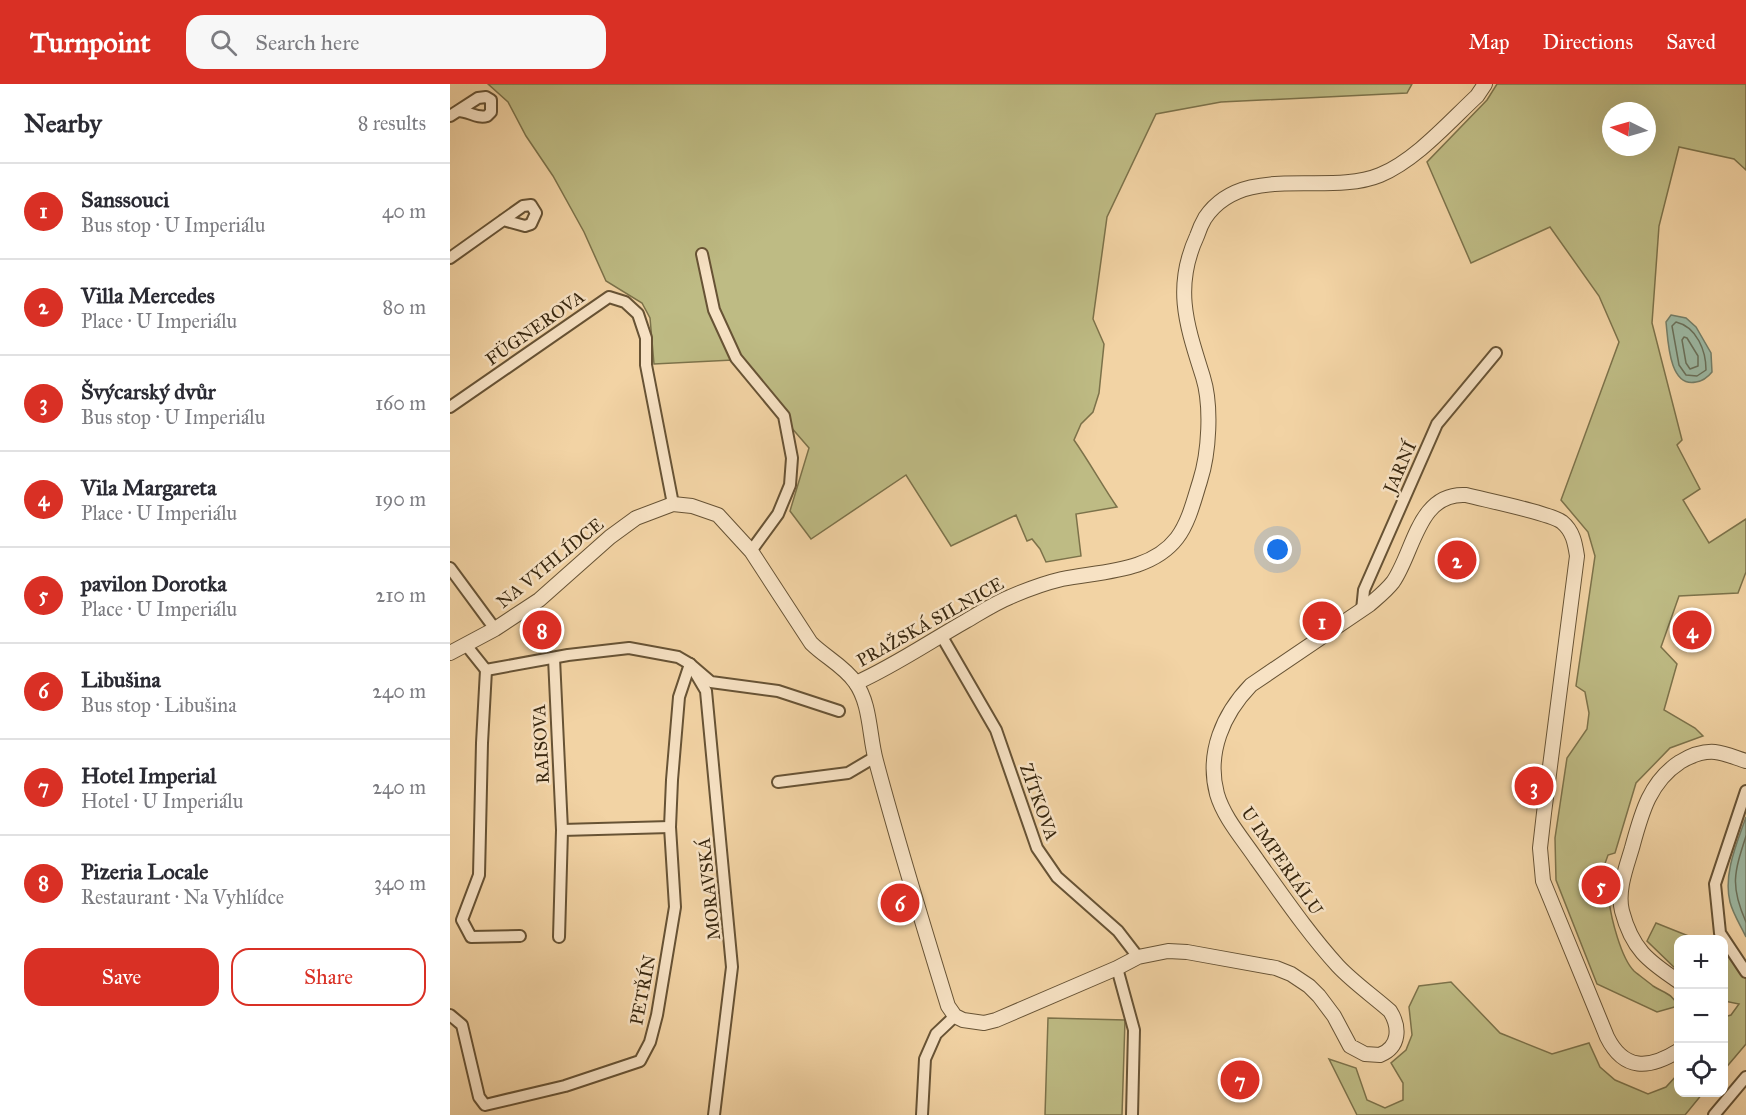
<!DOCTYPE html>
<meta charset="utf-8">
<style>
:root{--surface:#fff;--page:#f7f7f7;--text:#2b2b33;--muted:#7c7c81;--line:#e1e1e2;--accent:#d93025}
body{margin:0;font-family:"IM FELL Great Primer",serif;background:var(--page);color:var(--text)}
.controls{position:absolute;right:18px;bottom:18px;display:grid;overflow:hidden;border-radius:12px;box-shadow:0 6px 24px #0002}
.controls button{width:54px;height:54px;display:grid;place-items:center;padding:0;border:0;border-bottom:2px solid var(--line);background:var(--surface);color:var(--text);font:30px sans-serif}
.compass{position:absolute;left:1152px;top:18px;width:54px;height:54px;border-radius:50%;background:var(--surface);box-shadow:0 6px 24px #0002;rotate:275deg}
.you{position:absolute;left:828px;top:466px;width:21px;height:21px;margin:-15px;border:4px solid #fff;border-radius:50%;background:#1a73e8;box-shadow:0 0 0 9px #1a73e833}
.badge{display:grid;place-items:center;width:39px;height:39px;border-radius:50%;background:var(--accent);color:#fff;font-size:20px;font-weight:700}
.pin{position:absolute;translate:-50% -50%;border:3px solid #fff;box-shadow:0 2px 6px #0006}
.list{margin:0;padding:0;list-style:none}
h2{display:flex;justify-content:space-between;align-items:center;height:78px;margin:0;padding:0 24px;font-size:26px}
h2 small{font-size:20px;font-weight:400;color:var(--muted)}
.list li{display:grid;grid-template-columns:39px 1fr auto;gap:18px;align-items:center;box-sizing:border-box;height:96px;padding:0 24px;border-top:2px solid var(--line)}
.list b{display:block;font-size:22px;white-space:nowrap}
.list p{margin:0;font-size:20px;white-space:nowrap;color:var(--muted)}
.list em{font-size:20px;font-style:normal;color:var(--muted)}
.actions{display:flex;gap:12px;padding:18px 24px}
.actions a{flex:1;padding:14px 0;border:2px solid var(--accent);border-radius:18px;text-align:center;font-size:21px;color:var(--accent)}
.actions .main{background:var(--accent);color:#fff}
.icon{flex:none;width:33px;height:33px;fill:none;stroke:currentColor;stroke-width:2;stroke-linecap:round;stroke-linejoin:round}
.map{position:relative;flex:none;width:1296px;height:1031px;overflow:hidden}
header{display:flex;align-items:center;gap:36px;box-sizing:border-box;height:84px;padding:0 30px;background:var(--accent);color:#fff}
header strong{font-size:28px}
nav{display:flex;gap:33px;margin-inline-start:auto;font-size:21px}
.search{width:420px;height:54px;background:var(--page);display:flex;align-items:center;gap:15px;box-sizing:border-box;padding:0 21px;border-radius:18px;color:var(--muted);font-size:22px}
main{display:flex}
aside{flex:1;background:var(--surface)}
.map>svg:first-child{display:block}
.green{fill:#bebb84;stroke:#7c724a;stroke-width:1.5;fill-rule:evenodd}
.water{fill:#9cb8a3;stroke:#747e68;stroke-width:1.5}
.lines{fill:none;stroke-linecap:round;stroke-linejoin:round}
.shore{stroke:#6a705a;stroke-width:1.5}
.minor-casing{stroke:#675335;stroke-width:14}
.tertiary-casing{stroke:#675335;stroke-width:16}
.minor{stroke:#f7e2c4;stroke-width:10}
.tertiary{stroke:#f7e2c4;stroke-width:14}
.labels{text-anchor:middle;dominant-baseline:central;stroke-width:5;stroke-linejoin:round;paint-order:stroke}
.street-label{font-size:18px;fill:#392810;stroke:#f7e2c4}
</style>
<header>
<strong>Turnpoint</strong>
<div class="search"><svg class="icon" aria-label="search" viewBox="0 0 24 24"><circle cx="10" cy="10" r="6"/><path d="M15 15l6 6"/></svg>Search here</div>
<nav><a>Map</a><a>Directions</a><a>Saved</a></nav>
</header>
<main>
<aside>
<h2>Nearby<small>8 results</small></h2>
<ul class="list">
<li><span class="badge">1</span><div><b>Sanssouci</b><p>Bus stop · U Imperiálu</p></div><em>40 m</em></li>
<li><span class="badge">2</span><div><b>Villa Mercedes</b><p>Place · U Imperiálu</p></div><em>80 m</em></li>
<li><span class="badge">3</span><div><b>Švýcarský dvůr</b><p>Bus stop · U Imperiálu</p></div><em>160 m</em></li>
<li><span class="badge">4</span><div><b>Vila Margareta</b><p>Place · U Imperiálu</p></div><em>190 m</em></li>
<li><span class="badge">5</span><div><b>pavilon Dorotka</b><p>Place · U Imperiálu</p></div><em>210 m</em></li>
<li><span class="badge">6</span><div><b>Libušina</b><p>Bus stop · Libušina</p></div><em>240 m</em></li>
<li><span class="badge">7</span><div><b>Hotel Imperial</b><p>Hotel · U Imperiálu</p></div><em>240 m</em></li>
<li><span class="badge">8</span><div><b>Pizeria Locale</b><p>Restaurant · Na Vyhlídce</p></div><em>340 m</em></li>
</ul>
<div class="actions"><a class="main">Save</a><a>Share</a></div>
</aside>
<div class="map">
<svg width="1296" height="1031" viewBox="0 0 1296 1031">
<rect width="100%" height="100%" fill="#f2d3a4"/>
<filter id="stains"><feTurbulence type="fractalNoise" baseFrequency=".00333" numOctaves="4"/><feColorMatrix values="0 0 0 0 .2 0 0 0 0 .09 0 0 0 0 .02 0 0 0 .5 -.17"/></filter>
<radialGradient id="worn" r=".72"><stop offset=".6" stop-color="#630" stop-opacity="0"/><stop offset="1" stop-color="#630" stop-opacity=".3"/></radialGradient>
<g class="green">
<path d="M 38,0 L 962,0 L 957,9 L 771,18 L 706,30 L 657,133 L 643,235 L 654,260 L 649,309 L 643,328 L 631,340 L 624,356 C 640,379 652,401 667,423 L 626,430 L 631,472 L 596,478 L 590,465 L 582,455 L 577,457 L 566,431 L 501,462 L 456,391 L 361,455 L 340,427 L 359,364 L 283,276 L 204,280 L 200,234 L 192,219 L 156,197 L 134,148 L 103,92 L 76,52 L 58,18 Z"/>
<path d="M 1047,0 L 1296,0 L 1296,86 L 1284,75 L 1229,63 L 1209,142 L 1202,239 L 1232,356 L 1227,361 L 1250,405 L 1233,416 L 1259,459 L 1296,435 L 1296,488 L 1288,509 L 1229,512 L 1211,563 L 1227,580 L 1214,626 L 1245,644 L 1253,652 L 1220,664 L 1186,699 L 1165,769 L 1158,771 L 1152,788 L 1142,791 L 1138,798 L 1144,809 L 1159,816 C 1161,834 1171,874 1184,887 C 1190,892 1197,897 1203,902 C 1214,909 1222,909 1228,922 L 1207,928 L 1147,900 L 1106,796 L 1105,754 L 1117,674 L 1137,645 L 1139,629 L 1135,608 L 1126,602 L 1145,472 L 1138,448 L 1111,416 L 1169,258 L 1149,212 L 1100,143 L 1021,179 L 977,78 L 1037,16 ZM 1161,27 L 1197,27 L 1197,63 L 1161,63 Z"/>
<path d="M 1206,839 L 1246,855 L 1228,856 L 1228,887 L 1197,857 Z"/>
<path d="M 1274,862 L 1296,895 L 1296,960 L 1274,986 L 1274,933 L 1281,931 L 1289,920 L 1274,917 Z"/>
<path d="M 1001,898 L 1050,949 L 1102,970 L 1139,959 L 1150,983 L 1165,996 L 1198,1010 L 1216,1003 L 1228,990 L 1228,1008 L 1253,1009 L 1235,1031 L 907,1031 L 879,975 L 906,984 L 917,1016 L 935,1024 L 953,1016 L 953,999 L 941,979 L 956,966 L 962,951 L 959,923 L 969,902 Z"/>
<path d="M 598,934 L 675,936 L 672,1031 L 595,1031 Z"/>
</g>
<g class="water">
<path d="M 1221,231 L 1236,234 L 1246,243 L 1261,269 L 1262,288 C 1258,293 1253,297 1246,298 C 1219,304 1218,256 1216,238 Z"/>
<path d="M 1296,733 L 1296,853 C 1291,842 1283,830 1280,818 C 1273,790 1287,759 1296,733 Z"/>
</g>
<g class="lines">
<g class="shore">
<path d="M 1226,238 C 1247,243 1256,267 1256,286 L 1247,292 L 1236,291 L 1229,281 L 1222,242 Z"/>
<path d="M 1234,253 L 1237,254 L 1248,272 L 1248,282 L 1240,285 L 1236,279 L 1232,256 Z"/>
<path d="M 1296,752 C 1284,789 1280,802 1296,838"/>
</g>
<g class="minor-casing">
<g id="minor">
<path d="M 0,32 L 28,14 L 36,13 L 41,16 L 41,28 L 37,32 C 27,35 19,27 8,27"/>
<path d="M 252,170 L 264,226 L 286,274 L 334,332 L 342,374 L 340,401 L 328,430 L 301,467"/>
<path d="M 0,174 L 73,122 L 81,121 L 86,129 L 81,140 L 75,142 L 53,136"/>
<path d="M 0,323 L 159,213 L 175,218 L 188,230 L 196,254 L 196,281 L 223,420"/>
<path d="M 0,484 L 45,545"/>
<path d="M 912,526 L 914,506 L 987,340 L 1046,269"/>
<path d="M 491,551 L 546,646 L 587,764 L 607,793 L 668,847 L 688,873"/>
<path d="M 16,561 L 36,586"/>
<path d="M 104,574 L 112,746 L 109,853"/>
<path d="M 240,580 L 256,607 L 282,883 L 264,1031"/>
<path d="M 36,586 L 118,571 L 179,564 L 228,573 L 240,580 L 261,598 L 328,607 L 389,627"/>
<path d="M 36,586 L 32,659 L 29,791 L 12,836 L 21,853 L 70,852"/>
<path d="M 328,698 L 398,689 L 425,673"/>
<path d="M 1296,707 L 1265,800 L 1270,849 L 1296,888"/>
<path d="M 112,746 L 220,743"/>
<path d="M 667,884 L 684,946 L 682,1031"/>
<path d="M 0,931 L 12,941 L 29,1013 L 35,1021 L 115,1002 L 190,977 L 200,958 L 207,931 L 225,823 L 220,743 L 222,696 L 229,613 L 240,580"/>
<path d="M 472,1031 L 475,975 L 486,950 L 505,932"/>
<path d="M 1264,1031 L 1296,993"/>
</g>
</g>
<g class="tertiary-casing">
<g id="tertiary">
<path d="M 0,569 L 45,545 L 89,516 L 160,453 L 186,434 L 223,420 L 242,422 L 268,431 L 301,467 L 361,559 C 375,573 394,582 405,598 C 421,620 419,652 426,677 C 448,759 473,841 498,922 L 505,932 L 513,936 L 534,939 L 546,936 L 667,884 L 688,873 L 718,867 L 737,868 L 826,884 L 841,890 L 859,902 L 869,912 L 884,932 L 900,962 L 915,970 L 930,971 C 950,963 950,943 940,927 C 923,912 903,898 888,882 C 858,849 833,812 807,776 C 793,755 774,734 767,710 C 756,669 773,630 801,601 L 919,521 C 927,514 936,507 943,498 C 964,468 968,408 1016,411 C 1035,416 1100,429 1112,438 C 1123,447 1125,459 1127,472 L 1094,729 L 1090,764 L 1093,797 L 1157,953 C 1174,987 1199,985 1228,967"/>
<path d="M 406,599 C 444,582 479,558 516,537 C 530,529 545,519 560,513 C 576,506 595,499 612,495 C 652,487 701,488 727,454 C 739,438 744,416 750,397 C 759,369 762,322 753,293 C 737,242 723,204 747,152 C 749,146 752,139 755,134 C 793,77 877,113 930,91 C 966,76 999,38 1027,12 L 1035,0"/>
<path d="M 1228,897 C 1198,877 1182,865 1172,827 C 1167,807 1176,784 1182,764 C 1191,731 1199,698 1230,678 C 1240,672 1253,667 1265,668 C 1275,669 1286,674 1296,677"/>
</g>
</g>
<use href="#minor" class="minor"/>
<use href="#tertiary" class="tertiary"/>
</g>
<g class="labels">
<g class="street-label">
<text transform="translate(85 244) rotate(-35)">FÜGNEROVA</text>
<text transform="translate(950 383) rotate(-66)">JARNÍ</text>
<text transform="translate(100 479) rotate(-39)">NA VYHLÍDCE</text>
<text transform="translate(480 538) rotate(-29)">PRAŽSKÁ SILNICE</text>
<text transform="translate(91 660) rotate(-93)">RAISOVA</text>
<text transform="translate(589 718) rotate(70)">ZÍTKOVA</text>
<text transform="translate(832 777) rotate(55)">U IMPERIÁLU</text>
<text transform="translate(259 805) rotate(-96)">MORAVSKÁ</text>
<text transform="translate(193 906) rotate(-79)">PETŘÍN</text>
</g>
</g>
<rect width="100%" height="100%" filter="url(#stains)"/>
<rect width="100%" height="100%" fill="url(#worn)"/>
</svg>
<div class="controls">
<button>+</button>
<button>−</button>
<button><svg class="icon" aria-label="locate" viewBox="0 0 24 24"><circle cx="12" cy="12" r="6"/><path d="M12 2v4M12 18v4M2 12h4M18 12h4"/></svg></button>
</div>
<svg class="compass" viewBox="-18 -18 36 36"><path d="M0-13l5 13h-10z" fill="#e53935"/><path d="M0 13l5-13h-10z" fill="#7c7c81"/></svg>
<div class="you"></div>
<div class="pin badge" style="left:872px;top:537px">1</div>
<div class="pin badge" style="left:1007px;top:476px">2</div>
<div class="pin badge" style="left:1084px;top:702px">3</div>
<div class="pin badge" style="left:1242px;top:546px">4</div>
<div class="pin badge" style="left:1151px;top:801px">5</div>
<div class="pin badge" style="left:450px;top:819px">6</div>
<div class="pin badge" style="left:790px;top:996px">7</div>
<div class="pin badge" style="left:92px;top:546px">8</div>
</div>
</main>
